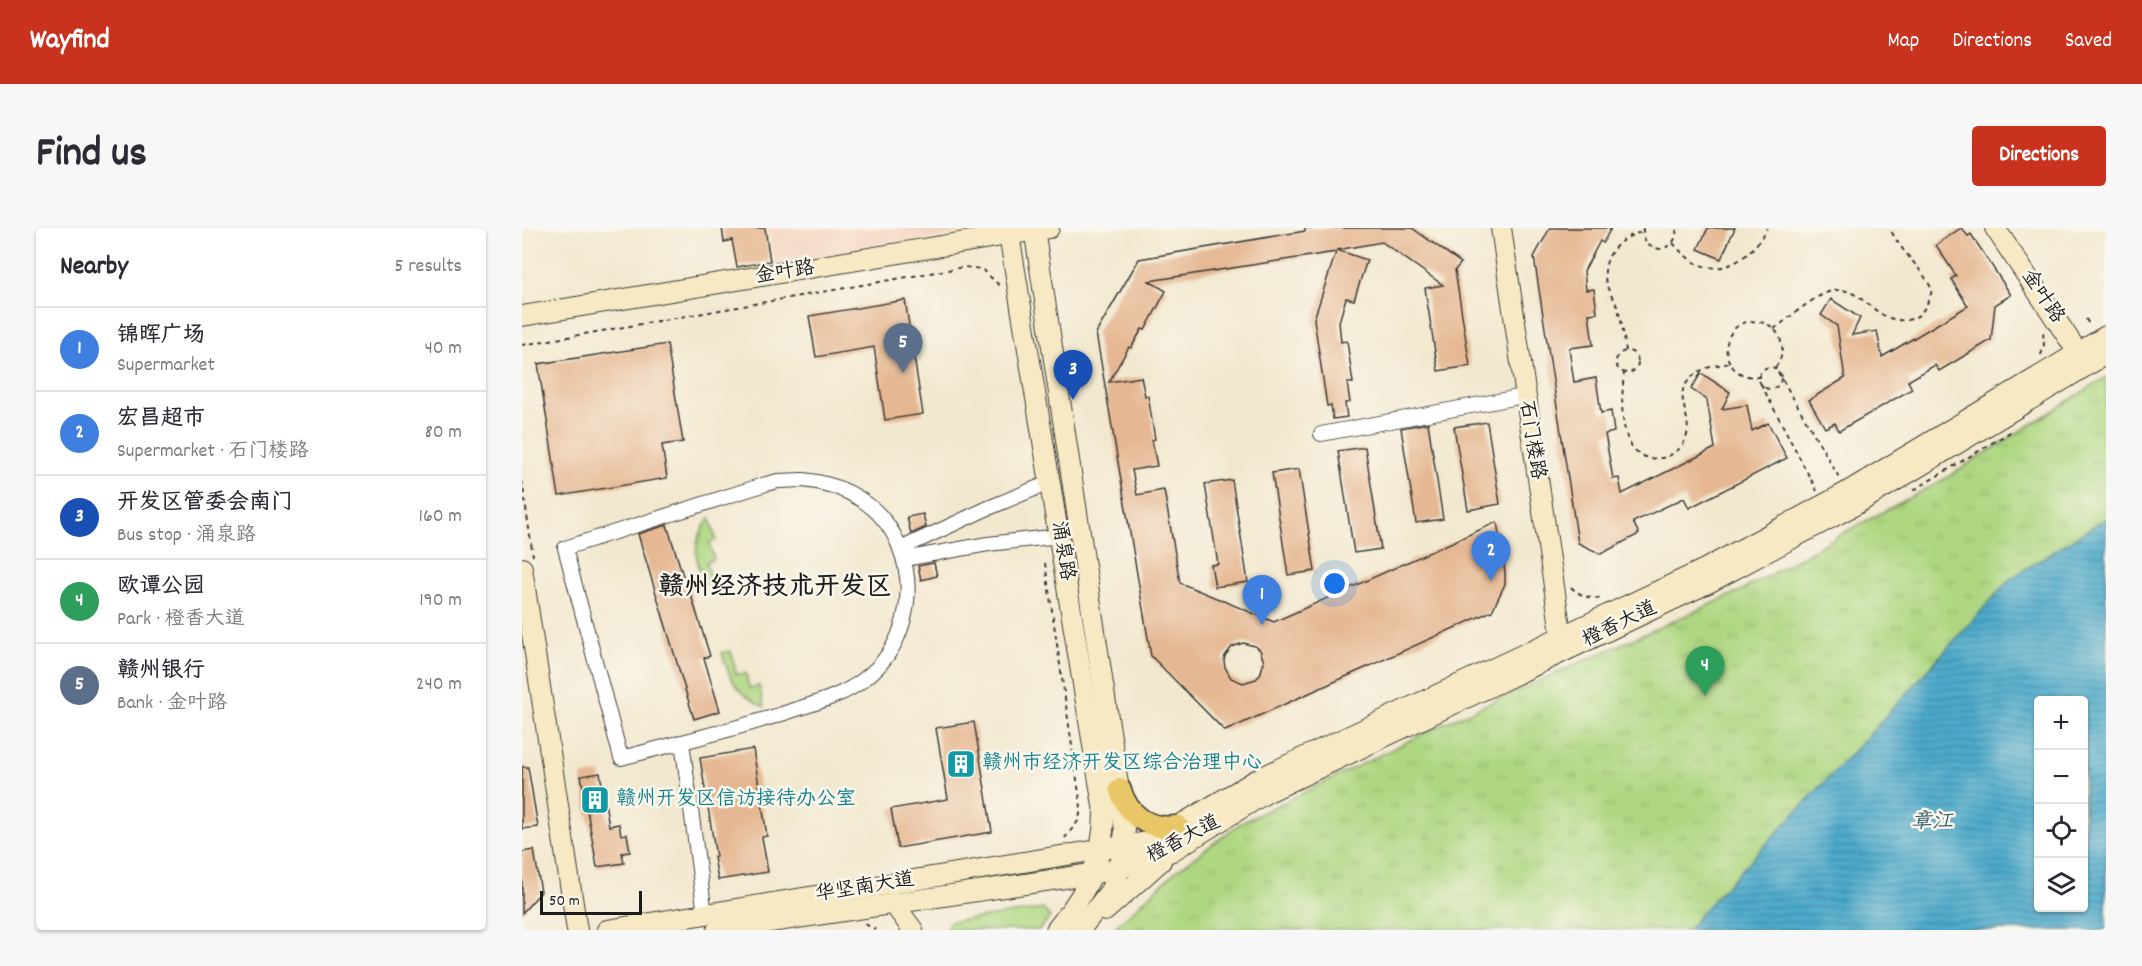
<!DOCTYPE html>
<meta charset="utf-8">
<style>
:root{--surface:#fff;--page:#f7f7f7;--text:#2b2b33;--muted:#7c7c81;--line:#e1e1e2;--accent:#c8321e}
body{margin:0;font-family:Dekko,"LXGW WenKai TC",sans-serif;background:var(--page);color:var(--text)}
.controls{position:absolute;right:18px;bottom:18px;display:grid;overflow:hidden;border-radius:6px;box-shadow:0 2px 4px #0004}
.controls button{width:54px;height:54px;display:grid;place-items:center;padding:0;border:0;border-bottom:2px solid var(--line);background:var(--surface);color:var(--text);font:30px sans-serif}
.scale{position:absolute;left:18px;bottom:15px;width:102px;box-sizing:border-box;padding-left:6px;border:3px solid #1c1c1c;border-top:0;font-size:16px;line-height:21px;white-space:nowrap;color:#1c1c1c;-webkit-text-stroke:4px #fbf7ec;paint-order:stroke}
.you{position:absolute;left:813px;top:356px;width:21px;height:21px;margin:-15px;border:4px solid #fff;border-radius:50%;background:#1a73e8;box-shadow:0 0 0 9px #1a73e833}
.badge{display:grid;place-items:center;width:39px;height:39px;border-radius:50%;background:var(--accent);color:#fff;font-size:20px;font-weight:700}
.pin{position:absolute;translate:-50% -50px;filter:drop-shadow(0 2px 3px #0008)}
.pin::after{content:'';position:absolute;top:32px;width:21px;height:18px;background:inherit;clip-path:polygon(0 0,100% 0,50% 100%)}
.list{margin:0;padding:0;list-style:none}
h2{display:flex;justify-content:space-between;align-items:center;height:78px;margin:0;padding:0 24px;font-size:26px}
h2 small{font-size:20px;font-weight:400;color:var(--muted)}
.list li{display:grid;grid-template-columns:39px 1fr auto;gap:18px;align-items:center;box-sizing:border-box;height:84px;padding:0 24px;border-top:2px solid var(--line)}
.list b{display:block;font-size:22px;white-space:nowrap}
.list p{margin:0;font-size:20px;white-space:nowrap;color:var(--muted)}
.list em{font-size:20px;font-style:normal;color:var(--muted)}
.icon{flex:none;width:33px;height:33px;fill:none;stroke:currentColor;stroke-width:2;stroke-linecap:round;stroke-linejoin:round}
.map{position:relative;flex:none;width:1584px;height:702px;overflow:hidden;border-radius:6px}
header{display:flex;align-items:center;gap:36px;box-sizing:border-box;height:84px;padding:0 30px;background:var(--accent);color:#fff}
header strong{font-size:28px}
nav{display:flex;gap:33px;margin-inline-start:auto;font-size:21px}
.intro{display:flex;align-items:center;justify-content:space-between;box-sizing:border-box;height:144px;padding:0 36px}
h1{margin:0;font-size:42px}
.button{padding:15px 27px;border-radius:6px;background:var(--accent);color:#fff;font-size:21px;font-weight:700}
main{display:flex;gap:36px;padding:0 36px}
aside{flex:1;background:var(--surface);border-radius:6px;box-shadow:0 2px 4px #0004}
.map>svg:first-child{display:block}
.built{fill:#f4d3c0}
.green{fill:#afd782;stroke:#667a4f;stroke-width:1.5}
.park{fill:url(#park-tufts);stroke:#667a4f;stroke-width:1.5}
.water{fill:url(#water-rules);stroke:#346374;stroke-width:1.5;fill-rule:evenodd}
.building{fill:#e5b792;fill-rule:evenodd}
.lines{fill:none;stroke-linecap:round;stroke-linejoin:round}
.street-casing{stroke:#3c3b37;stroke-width:16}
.secondary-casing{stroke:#3c3b37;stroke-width:22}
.primary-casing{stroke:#3c3b37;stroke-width:24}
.path{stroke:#3c3b37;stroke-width:2;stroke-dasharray:4.5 4.5;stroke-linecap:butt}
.street{stroke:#fff;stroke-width:14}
.secondary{stroke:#f6e9c3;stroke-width:20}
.primary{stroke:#e9c769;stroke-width:21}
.labels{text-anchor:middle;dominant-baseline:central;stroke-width:5;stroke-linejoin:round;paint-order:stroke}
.street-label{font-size:20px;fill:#1c1c1c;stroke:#fbf7ec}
.culture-label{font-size:20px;fill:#0d838f;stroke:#fbf7ec;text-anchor:start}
.water-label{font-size:21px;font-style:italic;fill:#325c6b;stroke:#fbf7ec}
.district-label{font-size:26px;font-weight:bold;fill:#1c1c1c;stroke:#fbf7ec}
</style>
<header>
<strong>Wayfind</strong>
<nav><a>Map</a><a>Directions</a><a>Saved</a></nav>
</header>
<div class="intro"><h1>Find us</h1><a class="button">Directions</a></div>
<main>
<aside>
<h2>Nearby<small>5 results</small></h2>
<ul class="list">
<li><span class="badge" style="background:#3f7fe0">1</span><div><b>锦晖广场</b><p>Supermarket</p></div><em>40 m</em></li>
<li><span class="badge" style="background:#3f7fe0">2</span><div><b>宏昌超市</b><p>Supermarket · 石门楼路</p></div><em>80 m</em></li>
<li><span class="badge" style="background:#1a4fb4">3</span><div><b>开发区管委会南门</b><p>Bus stop · 涌泉路</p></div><em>160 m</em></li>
<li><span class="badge" style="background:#2e9e5b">4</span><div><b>欧谭公园</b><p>Park · 橙香大道</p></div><em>190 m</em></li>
<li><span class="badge" style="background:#5c6f8a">5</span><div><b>赣州银行</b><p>Bank · 金叶路</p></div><em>240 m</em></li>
</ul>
</aside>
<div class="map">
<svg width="1584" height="702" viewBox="0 0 1584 702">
<defs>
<pattern id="park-tufts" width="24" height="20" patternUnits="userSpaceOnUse" patternTransform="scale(1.5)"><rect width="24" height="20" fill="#afd782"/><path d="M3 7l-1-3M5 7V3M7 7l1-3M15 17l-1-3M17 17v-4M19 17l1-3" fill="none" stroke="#96b870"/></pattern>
<pattern id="water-rules" width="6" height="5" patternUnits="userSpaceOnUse" patternTransform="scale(1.5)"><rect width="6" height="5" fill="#4daacb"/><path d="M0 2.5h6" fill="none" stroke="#3f8aa4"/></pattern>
</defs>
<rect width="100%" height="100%" fill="#fbf7ec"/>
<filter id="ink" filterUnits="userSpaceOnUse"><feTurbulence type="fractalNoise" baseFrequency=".0167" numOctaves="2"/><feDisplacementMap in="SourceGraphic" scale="12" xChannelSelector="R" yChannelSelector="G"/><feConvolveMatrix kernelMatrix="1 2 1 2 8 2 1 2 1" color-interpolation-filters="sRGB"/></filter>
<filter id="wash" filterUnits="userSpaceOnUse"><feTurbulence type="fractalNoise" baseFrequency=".008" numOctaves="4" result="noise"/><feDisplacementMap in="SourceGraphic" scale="24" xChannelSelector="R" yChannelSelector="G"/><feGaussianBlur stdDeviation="1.35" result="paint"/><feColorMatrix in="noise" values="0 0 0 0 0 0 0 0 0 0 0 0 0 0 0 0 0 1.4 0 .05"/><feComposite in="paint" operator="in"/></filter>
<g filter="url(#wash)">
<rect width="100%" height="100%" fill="#f2e8cf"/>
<path class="built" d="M 247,0 L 444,0 L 437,5 L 253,37 Z"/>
<g class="green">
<path d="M 188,290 L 194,312 L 187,315 L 192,331 L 184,334 L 190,353 L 181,356 C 173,327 169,315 188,290 Z"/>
<path d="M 209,423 L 214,446 L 224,445 L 227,460 L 237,458 L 242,479 C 215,465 208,454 200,425 Z"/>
<path d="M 521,681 L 528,689 L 517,702 L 423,702 L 428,694 Z"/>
</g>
<path class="park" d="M 1584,149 L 1584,290 L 1488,351 L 1346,508 L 1180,684 L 1166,702 L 590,702 L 654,643 L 719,595 L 936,489 L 1221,362 L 1325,303 L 1421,252 Z"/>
<path class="water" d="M 1584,290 L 1584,702 L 1166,702 L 1180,684 L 1346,508 L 1488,351 ZM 1516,472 L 1562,472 L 1562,680 L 1516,680 Z"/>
<g id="blocks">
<g class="building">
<path d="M 200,0 L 243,0 L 248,33 L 215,39 L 210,12 L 202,14 Z"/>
<path d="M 783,0 L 890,0 L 939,35 L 933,42 L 948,138 L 916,143 L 903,60 L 921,57 L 860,14 L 815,22 L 845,32 L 832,72 L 824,70 L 817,94 L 819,114 L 825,113 L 831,155 L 825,155 L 828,174 L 823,175 L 825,189 L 811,191 L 809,177 L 805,178 L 792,91 L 814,24 L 627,53 L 644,63 L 623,102 L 620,101 L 609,120 L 607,119 L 587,154 L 619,149 L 623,168 L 626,168 L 633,211 L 630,212 L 635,238 L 610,242 L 615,267 L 642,262 L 658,355 L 752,394 L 975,294 L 983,344 L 983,356 L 970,383 L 703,503 L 629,428 L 574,105 L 617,31 L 783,3 ZM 721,415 L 733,418 L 738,422 L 742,434 L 738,447 L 734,451 L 721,455 L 709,450 L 703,439 L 702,433 L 703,428 L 710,419 Z"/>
<path d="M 1028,0 L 1089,0 L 1081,15 L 1078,13 L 1062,43 L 1064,62 L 1072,61 L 1075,85 L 1067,86 L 1071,117 L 1047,120 L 1052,154 L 1074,150 L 1079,185 L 1089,183 L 1092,204 L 1083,206 L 1091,251 L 1097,250 L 1100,266 L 1193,220 L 1185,172 L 1169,161 L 1179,145 L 1208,164 L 1200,181 L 1225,177 L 1230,203 L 1246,195 L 1265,230 L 1167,280 L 1162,270 L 1111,294 L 1117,306 L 1079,326 L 1056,315 L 1012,29 Z"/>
<path d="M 1186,0 L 1213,0 L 1199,31 L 1176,21 Z"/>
<path d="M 1439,0 L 1446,8 L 1449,6 L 1489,67 L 1473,77 L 1469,112 L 1417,143 L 1413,137 L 1386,153 L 1390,161 L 1317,203 L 1313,195 L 1303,200 L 1287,172 L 1323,150 L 1315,98 L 1299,87 L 1309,71 L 1338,90 L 1330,107 L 1355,103 L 1360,129 L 1446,78 L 1429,51 L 1434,48 L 1414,17 Z"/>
<path d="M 383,72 L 401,186 L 363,192 L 352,119 L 294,129 L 287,88 Z"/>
<path d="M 145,116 L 161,214 L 140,217 L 145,250 L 37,268 L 16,136 Z"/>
<path d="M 965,194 L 978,276 L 946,282 L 932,199 Z"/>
<path d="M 906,195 L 921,291 L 894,295 L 879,200 Z"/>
<path d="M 843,219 L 859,321 L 832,325 L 816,223 Z"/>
<path d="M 777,241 L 793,343 L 766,347 L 750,245 Z"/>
<path d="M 710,252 L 726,354 L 693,359 L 689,337 L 696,336 L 683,256 Z"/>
<path d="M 401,286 L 404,299 L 389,306 L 385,289 Z"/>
<path d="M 145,297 L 162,351 L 164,351 L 188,428 L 182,430 L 198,483 L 172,491 L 116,306 Z"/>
<path d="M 412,335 L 415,348 L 399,352 L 396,338 Z"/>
<path d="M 452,494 L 470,604 L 376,620 L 369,581 L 426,571 L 414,500 Z"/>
<path d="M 231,521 L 245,608 L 240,609 L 246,644 L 196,652 L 192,629 L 194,629 L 178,530 Z"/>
<path d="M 0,539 L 6,539 L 16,599 L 0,601 Z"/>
<path d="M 78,545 L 87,598 L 97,596 L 99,607 L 105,606 L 108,624 L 100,625 L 102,635 L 75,639 L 59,548 Z"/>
<path d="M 12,622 L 19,664 L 0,685 L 0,624 Z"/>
</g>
</g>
</g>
<g filter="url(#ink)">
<use href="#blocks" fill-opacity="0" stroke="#3c3b37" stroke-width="1.5"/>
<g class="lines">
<g class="street-casing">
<g id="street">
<path d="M 799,206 L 1002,168"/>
<path d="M 281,252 C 322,256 361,277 377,318 C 396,365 383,421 341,452 C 319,469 292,475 266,484 C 211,502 155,515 99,530 L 43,320 L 244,256 L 256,253 Z"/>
<path d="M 378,321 L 464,281 L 529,254"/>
<path d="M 382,331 L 466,316 L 538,308"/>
<path d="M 160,514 L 183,686"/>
</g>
</g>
<g class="secondary-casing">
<g id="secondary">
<path d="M 486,0 L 582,584 C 582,633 564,665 534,702"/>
<path d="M 512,0 L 603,602 L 598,641 L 588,663 L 558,702"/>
<path d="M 979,0 L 1041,419"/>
<path d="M 1473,0 L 1563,135"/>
<path d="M 0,88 L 527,0"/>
<path d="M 0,340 L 55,702"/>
<path d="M 371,675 L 391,702"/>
<path d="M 583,683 L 639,633"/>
<path d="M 85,702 L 625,614 L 646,604 L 736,551 L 1183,341 L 1325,264 L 1584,108"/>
<path d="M 195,702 L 569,646 C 598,641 623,634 650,623 L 744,565 L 1188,354 L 1333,277 L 1584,126"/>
</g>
</g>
<g class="primary-casing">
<path id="primary" d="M 598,561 C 606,588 628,603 656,598"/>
</g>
<g class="path">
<path d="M 1121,0 C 1120,13 1127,20 1139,21 C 1150,18 1156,11 1154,0"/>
<path d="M 1151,15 C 1157,22 1164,29 1172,34 C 1203,51 1232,26 1245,0"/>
<path d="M 1564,91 L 1568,98"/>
<path d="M 1252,101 C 1268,90 1299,60 1319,62 C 1341,63 1356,96 1385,92 C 1400,90 1406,76 1410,62 C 1400,39 1378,24 1368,0"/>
<path d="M 0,117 L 442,39 L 460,41 L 478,58"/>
<path d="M 1104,123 C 1102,109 1100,95 1096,81 C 1093,72 1087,65 1084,55 C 1078,30 1097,8 1121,4"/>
<circle cx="1105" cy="134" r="11"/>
<path d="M 1519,127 L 1522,117 L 1521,103"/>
<circle cx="1248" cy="150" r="11"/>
<path d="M 1102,144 C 1100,169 1094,223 1127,230 C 1138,232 1148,229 1157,221 C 1179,199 1151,172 1164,156 C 1175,140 1190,138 1208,135"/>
<path d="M 1256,144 L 1318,251"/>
<path d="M 1238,149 C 1190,152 1197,86 1237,94 C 1247,95 1254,101 1258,110 C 1262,121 1260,132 1252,141"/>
<path d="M 1239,156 L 1295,263"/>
<path d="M 0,253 L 11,328"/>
<path d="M 1392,262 L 1490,203"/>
<path d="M 523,335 L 559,579 L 557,592 L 543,610"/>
<path d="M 1049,359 C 1058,368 1067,370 1079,371"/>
<path d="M 343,696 L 354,702"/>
</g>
<use href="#street" class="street"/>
<use href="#secondary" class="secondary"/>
<use href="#primary" class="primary"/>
</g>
</g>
<defs>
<g id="building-square" transform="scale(1.5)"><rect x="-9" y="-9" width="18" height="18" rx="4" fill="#0f9aa8" stroke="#fbf7ec"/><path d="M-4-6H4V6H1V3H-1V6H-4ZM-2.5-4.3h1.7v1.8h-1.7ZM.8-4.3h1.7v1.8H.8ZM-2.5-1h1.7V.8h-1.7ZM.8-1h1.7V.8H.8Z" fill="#fff"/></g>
</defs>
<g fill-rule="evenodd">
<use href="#building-square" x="439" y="536"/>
<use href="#building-square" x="73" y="572"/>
</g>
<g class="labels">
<g class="street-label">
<text transform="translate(263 45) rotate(-9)">金叶路</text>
<text transform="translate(1520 69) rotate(56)">金叶路</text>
<text transform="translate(1009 212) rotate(81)">石门楼路</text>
<text transform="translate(540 323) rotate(81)">涌泉路</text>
<text transform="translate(1098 397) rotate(-26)">橙香大道</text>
<text transform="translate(662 612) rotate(-28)">橙香大道</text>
<text transform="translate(343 660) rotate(-9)">华坚南大道</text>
</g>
<g class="culture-label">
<text x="460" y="536">赣州市经济开发区综合治理中心</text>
<text x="94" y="572">赣州开发区信访接待办公室</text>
</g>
<g class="water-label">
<text x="1410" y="595">章江</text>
</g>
<g class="district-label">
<text x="253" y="360">赣州经济技术开发区</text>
</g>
</g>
</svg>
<div class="controls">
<button>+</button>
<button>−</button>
<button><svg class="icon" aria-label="locate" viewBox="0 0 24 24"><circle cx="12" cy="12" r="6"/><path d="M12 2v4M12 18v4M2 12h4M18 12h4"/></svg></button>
<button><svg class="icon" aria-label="layers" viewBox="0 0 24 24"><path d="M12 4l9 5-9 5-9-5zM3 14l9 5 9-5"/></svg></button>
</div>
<div class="scale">50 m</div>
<div class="you"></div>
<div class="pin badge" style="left:740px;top:397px;background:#3f7fe0">1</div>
<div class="pin badge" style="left:969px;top:353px;background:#3f7fe0">2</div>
<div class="pin badge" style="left:551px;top:172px;background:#1a4fb4">3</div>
<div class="pin badge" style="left:1183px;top:468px;background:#2e9e5b">4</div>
<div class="pin badge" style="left:381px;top:145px;background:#5c6f8a">5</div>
</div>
</main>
